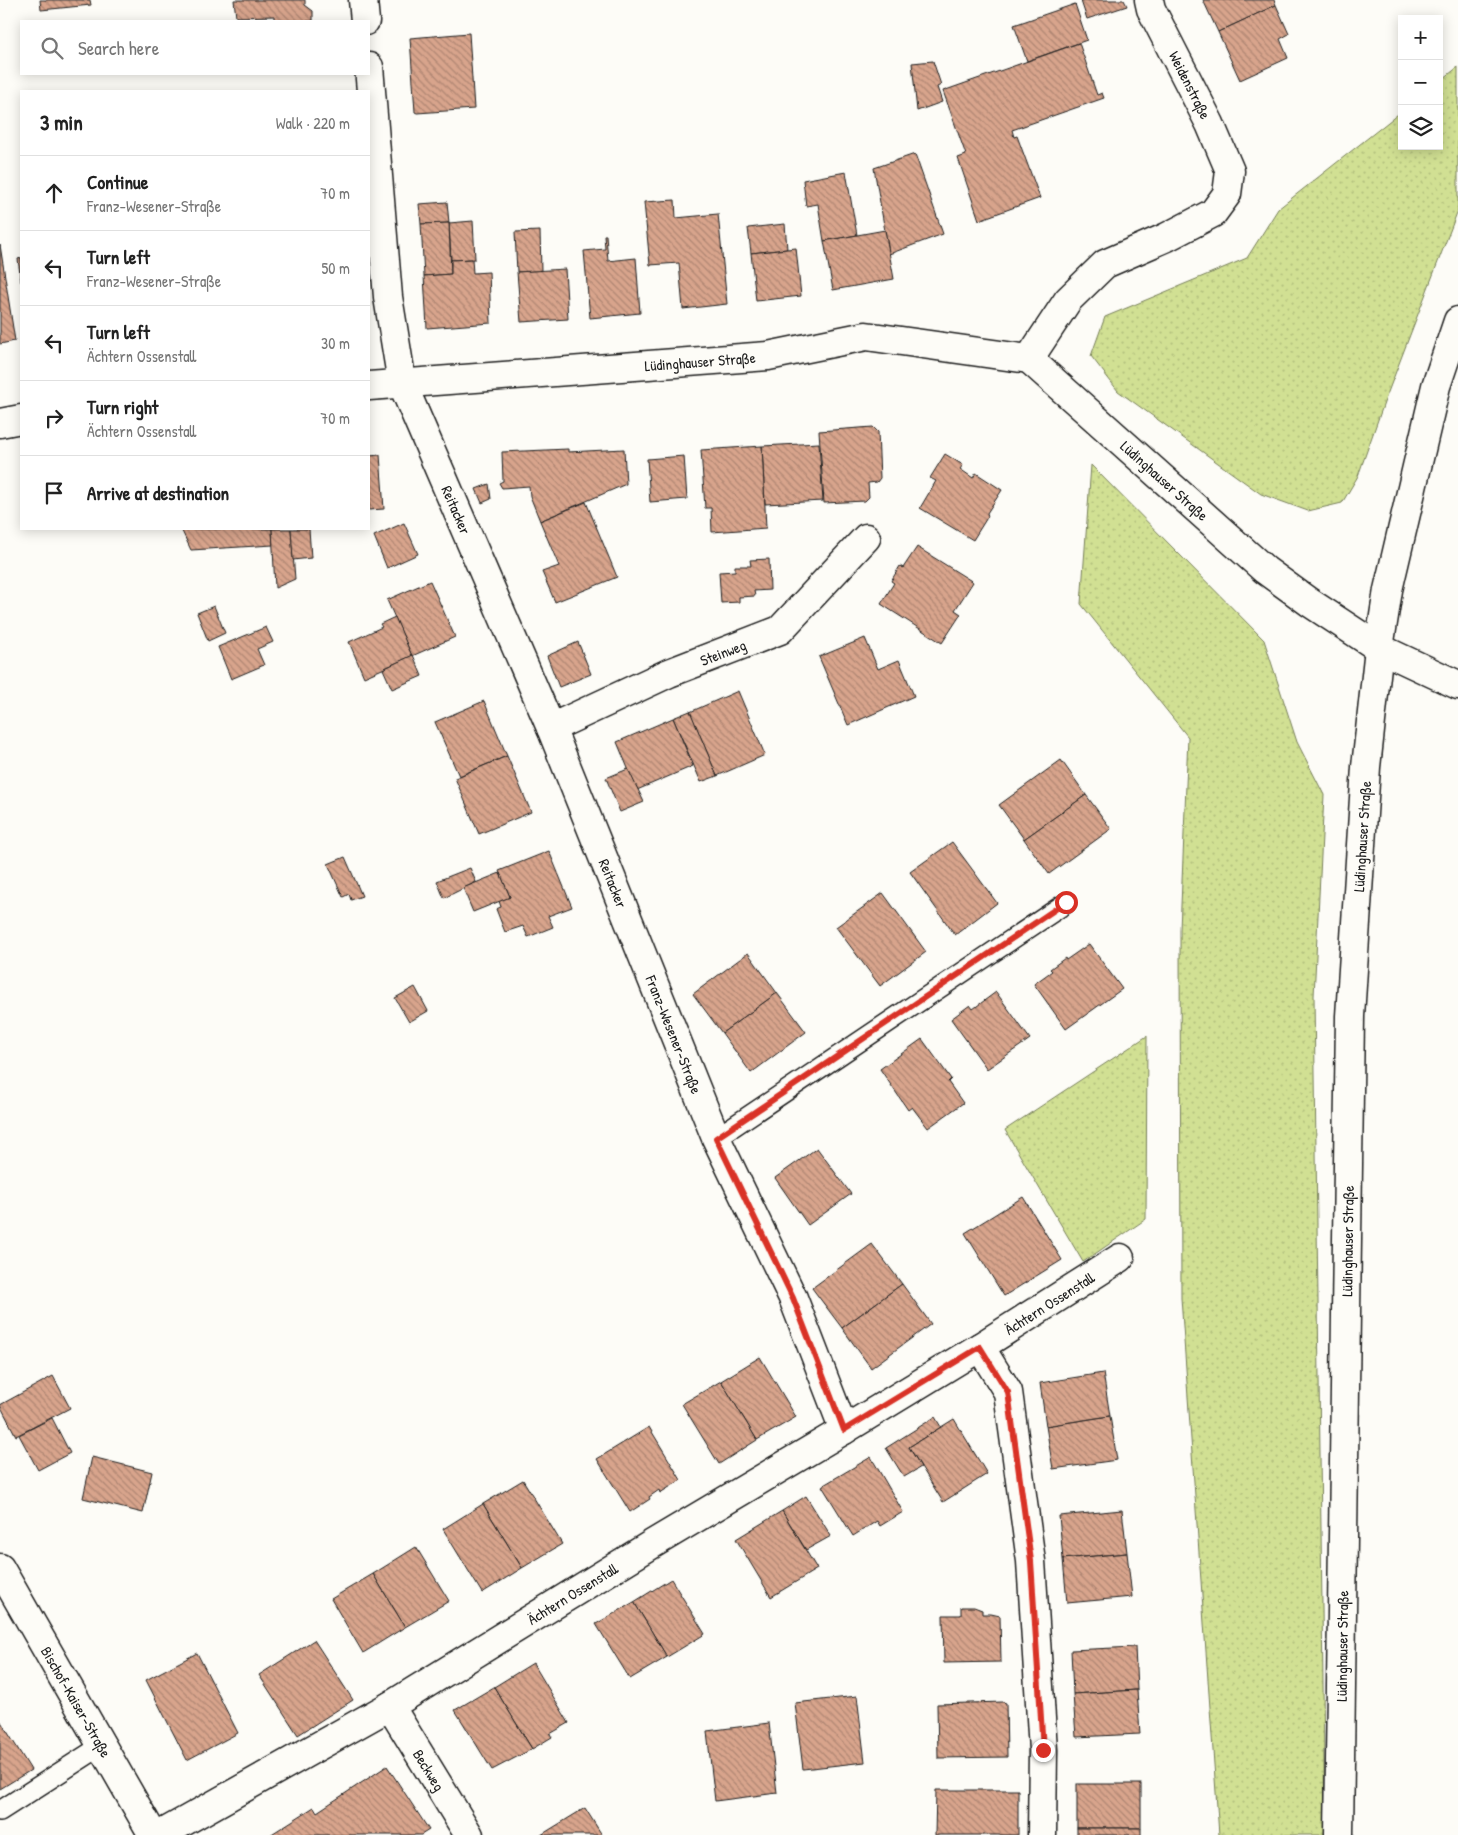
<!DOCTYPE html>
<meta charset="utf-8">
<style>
:root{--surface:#fff;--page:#f6f6f6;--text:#222;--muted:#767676;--line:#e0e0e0}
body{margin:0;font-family:"Patrick Hand",sans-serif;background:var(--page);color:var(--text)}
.controls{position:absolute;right:15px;top:15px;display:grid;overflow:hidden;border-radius:0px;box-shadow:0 2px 12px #0003}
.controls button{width:45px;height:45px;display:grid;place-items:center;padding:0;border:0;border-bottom:1px solid var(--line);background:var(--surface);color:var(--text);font:25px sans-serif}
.stop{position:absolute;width:15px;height:15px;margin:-11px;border:4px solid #d93025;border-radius:50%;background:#fff}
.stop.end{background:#d93025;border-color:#fff;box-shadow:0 1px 5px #0008}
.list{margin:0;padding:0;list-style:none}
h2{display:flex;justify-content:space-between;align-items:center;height:65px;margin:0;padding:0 20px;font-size:21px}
h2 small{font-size:16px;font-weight:400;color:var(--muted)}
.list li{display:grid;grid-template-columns:32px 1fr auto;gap:15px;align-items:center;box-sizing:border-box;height:75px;padding:0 20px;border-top:1px solid var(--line)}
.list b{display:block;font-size:19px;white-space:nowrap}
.list p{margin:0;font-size:16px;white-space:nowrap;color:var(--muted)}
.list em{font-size:16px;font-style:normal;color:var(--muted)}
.icon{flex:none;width:28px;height:28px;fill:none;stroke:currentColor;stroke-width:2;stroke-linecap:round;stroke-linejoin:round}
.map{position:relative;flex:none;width:1458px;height:1835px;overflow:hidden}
.search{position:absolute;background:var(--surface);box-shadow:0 2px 12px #0003;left:20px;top:20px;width:350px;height:55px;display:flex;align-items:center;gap:12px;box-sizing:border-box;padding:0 18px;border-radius:0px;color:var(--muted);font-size:19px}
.panel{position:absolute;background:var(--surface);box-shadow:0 2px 12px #0003;left:20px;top:90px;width:350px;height:440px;border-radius:0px}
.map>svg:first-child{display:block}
.grass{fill:url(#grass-dots);stroke:#767e58}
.building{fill:url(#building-back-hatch);stroke:#1c1c1c}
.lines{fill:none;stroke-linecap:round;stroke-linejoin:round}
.service-casing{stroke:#1c1c1c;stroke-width:22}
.minor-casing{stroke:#1c1c1c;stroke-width:31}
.tertiary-casing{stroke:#1c1c1c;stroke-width:31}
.service{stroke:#fdfcf7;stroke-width:19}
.minor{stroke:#fdfcf7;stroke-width:28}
.tertiary{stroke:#fdfcf7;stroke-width:28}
.route{stroke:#d93025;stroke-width:6}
.labels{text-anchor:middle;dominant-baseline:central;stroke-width:4.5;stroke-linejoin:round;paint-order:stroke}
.street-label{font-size:15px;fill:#1c1c1c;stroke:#fdfcf7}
</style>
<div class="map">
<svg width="1458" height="1835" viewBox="0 0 1458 1835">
<defs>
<pattern id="grass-dots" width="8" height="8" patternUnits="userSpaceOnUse" patternTransform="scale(1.25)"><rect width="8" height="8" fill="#d1e093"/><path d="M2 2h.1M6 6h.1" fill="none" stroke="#b3c07e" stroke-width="1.8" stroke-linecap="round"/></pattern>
<pattern id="building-back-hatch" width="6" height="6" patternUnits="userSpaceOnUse" patternTransform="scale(1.25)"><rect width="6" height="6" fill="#d8a48c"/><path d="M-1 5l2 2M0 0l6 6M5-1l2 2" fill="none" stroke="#ae8572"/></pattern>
</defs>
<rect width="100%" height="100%" fill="#fdfcf7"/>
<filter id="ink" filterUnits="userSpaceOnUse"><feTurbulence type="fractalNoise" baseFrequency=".02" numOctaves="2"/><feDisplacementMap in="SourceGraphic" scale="10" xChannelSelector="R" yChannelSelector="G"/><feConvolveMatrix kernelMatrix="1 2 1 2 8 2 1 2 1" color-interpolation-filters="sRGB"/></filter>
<g filter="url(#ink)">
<g class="grass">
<path d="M 1458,67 L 1458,210 L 1385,400 L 1358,476 L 1342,503 L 1308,511 L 1261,494 L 1118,391 L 1091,356 L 1105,317 L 1247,258 L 1278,209 L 1402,111 L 1402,146 L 1439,146 L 1439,82 Z"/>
<path d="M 1091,465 L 1264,640 L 1297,742 L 1324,795 L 1314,996 L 1325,1835 L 1219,1835 L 1181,1298 L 1180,930 L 1188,737 L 1081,604 Z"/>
<path d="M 1147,1036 L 1146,1219 L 1083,1262 L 1005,1130 Z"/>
</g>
<g class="building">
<path d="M 40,0 L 90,0 L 91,5 L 41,10 Z"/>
<path d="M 234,0 L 305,0 L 305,5 L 313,11 L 313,21 L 274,21 L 274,16 L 236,17 Z"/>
<path d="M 1084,0 L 1124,0 L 1127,6 L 1087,19 L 1081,1 Z"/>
<path d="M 1203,0 L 1274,0 L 1276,5 L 1218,32 Z"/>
<path d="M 1075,4 L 1087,40 L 1027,61 L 1014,25 Z"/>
<path d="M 1276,5 L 1289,34 L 1280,39 L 1288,58 L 1240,80 L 1218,32 Z"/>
<path d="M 469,33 L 474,109 L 417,113 L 415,112 L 410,38 Z"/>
<path d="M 1079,43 L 1097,95 L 1102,93 L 1104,98 L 1012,130 L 1014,137 L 1017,136 L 1040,198 L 979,220 L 958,158 L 966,155 L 943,91 Z"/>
<path d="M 933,61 L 941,85 L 937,87 L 942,102 L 917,111 L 912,63 Z"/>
<path d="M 915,154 L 943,234 L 889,254 L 874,168 Z"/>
<path d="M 846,172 L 857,235 L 824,241 L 818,204 L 806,206 L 803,180 Z"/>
<path d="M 675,200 L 676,218 L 718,214 L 727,304 L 683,309 L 679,263 L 650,265 L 644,202 Z"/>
<path d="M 447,202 L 449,223 L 421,224 L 419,204 Z"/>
<path d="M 473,221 L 475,259 L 451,260 L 449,223 Z"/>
<path d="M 449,223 L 451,274 L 424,276 L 421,224 Z"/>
<path d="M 785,224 L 787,249 L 751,253 L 748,228 Z"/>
<path d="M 885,230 L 894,279 L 833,290 L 824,241 Z"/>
<path d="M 540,231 L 541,271 L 517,272 L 515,232 Z"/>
<path d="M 604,235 L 606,235 L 608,261 L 636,258 L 640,313 L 590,318 L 584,251 L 605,249 Z"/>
<path d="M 0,245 L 15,341 L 0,344 Z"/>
<path d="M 796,248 L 801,296 L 756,301 L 751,253 Z"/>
<path d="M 21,258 L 21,282 L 18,259 Z"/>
<path d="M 472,259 L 473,273 L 489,272 L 491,323 L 427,328 L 424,276 L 451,274 L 451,260 Z"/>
<path d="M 565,269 L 568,319 L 521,322 L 517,272 Z"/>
<path d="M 873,427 L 878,432 L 880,478 L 877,482 L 868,483 L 869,497 L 865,501 L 824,503 L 819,431 Z"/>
<path d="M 819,443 L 823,501 L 765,504 L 762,446 Z"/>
<path d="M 762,446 L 766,528 L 712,532 L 711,508 L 705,508 L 701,450 Z"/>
<path d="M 568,449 L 568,452 L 624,449 L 626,484 L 540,521 L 530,496 L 529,486 L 502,488 L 499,483 L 503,481 L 502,452 Z"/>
<path d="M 945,454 L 963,465 L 960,469 L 973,478 L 976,473 L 1002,490 L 987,513 L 988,516 L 973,540 L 920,508 L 936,481 L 930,478 Z"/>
<path d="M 380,455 L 384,509 L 369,510 L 369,456 Z"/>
<path d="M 684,456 L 687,499 L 650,502 L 647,459 Z"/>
<path d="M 489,484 L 491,499 L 482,503 L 476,489 Z"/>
<path d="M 586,502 L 617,577 L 555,602 L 542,572 L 559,566 L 540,521 Z"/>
<path d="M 404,523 L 418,554 L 387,568 L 374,536 Z"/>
<path d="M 181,529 L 272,529 L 273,545 L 191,550 Z"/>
<path d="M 272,529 L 291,529 L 295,579 L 275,588 Z"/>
<path d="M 291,529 L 309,529 L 311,558 L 293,560 Z"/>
<path d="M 917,547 L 973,582 L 955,610 L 961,614 L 942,643 L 881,604 L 894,583 L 891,581 L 900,566 L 903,568 Z"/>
<path d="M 769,559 L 770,590 L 754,591 L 755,596 L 739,597 L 739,602 L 721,603 L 719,572 L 735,571 L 735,566 L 751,566 L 750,560 Z"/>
<path d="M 430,581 L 455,637 L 412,656 L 387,600 Z"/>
<path d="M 214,606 L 225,633 L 208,641 L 197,613 Z"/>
<path d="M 395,617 L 412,656 L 364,677 L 349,642 L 382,627 L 380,624 Z"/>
<path d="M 266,627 L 273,642 L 257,649 L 264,665 L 231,679 L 218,647 Z"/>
<path d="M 865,638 L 878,669 L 899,660 L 914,696 L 848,725 L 819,657 Z"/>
<path d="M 578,642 L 591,674 L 559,687 L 547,656 Z"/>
<path d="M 413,655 L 422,676 L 392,689 L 383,669 Z"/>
<path d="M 738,691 L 765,755 L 717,776 L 690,712 Z"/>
<path d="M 484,701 L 507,756 L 459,776 L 435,722 Z"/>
<path d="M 690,711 L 717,776 L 701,782 L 673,718 Z"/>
<path d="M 673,718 L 693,766 L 637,790 L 617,742 Z"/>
<path d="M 507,756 L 531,812 L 479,834 L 455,778 Z"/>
<path d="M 1061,760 L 1086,795 L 1024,839 L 999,805 Z"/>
<path d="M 628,769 L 644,802 L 620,812 L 606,778 Z"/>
<path d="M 1086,795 L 1111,829 L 1049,874 L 1024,839 Z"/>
<path d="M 952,842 L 997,903 L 955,935 L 910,872 Z"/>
<path d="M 549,851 L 572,907 L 548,916 L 553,927 L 528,937 L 523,926 L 505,932 L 496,909 L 501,907 L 499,901 L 510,897 L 499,871 Z"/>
<path d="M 345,857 L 362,896 L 351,900 L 349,894 L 343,897 L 328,864 Z"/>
<path d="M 470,868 L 476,882 L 444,898 L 437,881 Z"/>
<path d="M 500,873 L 510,897 L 473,912 L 463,888 Z"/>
<path d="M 883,893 L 926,952 L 880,986 L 836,927 Z"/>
<path d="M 1089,944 L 1122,989 L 1066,1029 L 1034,984 L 1052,971 L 1050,969 L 1065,958 L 1066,960 Z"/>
<path d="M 748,953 L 777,993 L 722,1033 L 693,994 Z"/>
<path d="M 415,987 L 428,1011 L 409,1022 L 395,998 Z"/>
<path d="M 996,992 L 1030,1039 L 987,1069 L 951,1019 L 970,1005 L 973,1009 Z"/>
<path d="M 777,993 L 806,1032 L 751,1073 L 722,1033 Z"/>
<path d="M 922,1039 L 951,1079 L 948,1082 L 963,1103 L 928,1128 L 912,1107 L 908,1110 L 880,1069 Z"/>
<path d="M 817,1148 L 851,1194 L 808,1225 L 775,1178 Z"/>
<path d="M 1023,1197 L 1062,1260 L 1004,1296 L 965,1233 Z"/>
<path d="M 872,1244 L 902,1284 L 842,1328 L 812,1288 Z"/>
<path d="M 902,1284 L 931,1324 L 871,1368 L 842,1328 Z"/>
<path d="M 760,1357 L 796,1417 L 757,1440 L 721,1381 Z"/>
<path d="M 1103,1373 L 1110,1416 L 1046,1426 L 1040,1383 Z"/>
<path d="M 53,1376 L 70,1408 L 16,1436 L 0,1405 Z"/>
<path d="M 721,1381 L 757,1440 L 719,1464 L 682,1404 Z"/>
<path d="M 1110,1416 L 1117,1460 L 1053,1469 L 1046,1426 Z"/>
<path d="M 935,1417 L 941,1427 L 909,1447 L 921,1467 L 904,1477 L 886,1448 Z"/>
<path d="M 52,1418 L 70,1453 L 38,1470 L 19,1435 Z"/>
<path d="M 954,1419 L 987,1474 L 943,1502 L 909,1447 Z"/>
<path d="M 649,1427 L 681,1480 L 660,1493 L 659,1490 L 649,1497 L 650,1499 L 630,1512 L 597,1459 Z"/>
<path d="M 92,1457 L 152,1472 L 143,1513 L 83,1498 Z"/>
<path d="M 871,1457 L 903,1512 L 880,1526 L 877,1521 L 853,1536 L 822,1486 Z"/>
<path d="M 523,1480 L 562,1544 L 522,1568 L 483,1504 Z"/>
<path d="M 806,1496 L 831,1536 L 806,1550 L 782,1511 Z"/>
<path d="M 483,1504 L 522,1568 L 482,1593 L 443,1529 Z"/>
<path d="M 1122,1510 L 1127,1553 L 1063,1559 L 1059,1516 Z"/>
<path d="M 782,1511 L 817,1569 L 771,1597 L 736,1539 Z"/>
<path d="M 416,1547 L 449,1601 L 405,1627 L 373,1574 Z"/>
<path d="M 1127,1553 L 1132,1597 L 1067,1603 L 1063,1559 Z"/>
<path d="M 373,1574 L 405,1627 L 363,1653 L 331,1599 Z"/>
<path d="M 671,1579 L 705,1634 L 667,1657 L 634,1602 Z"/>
<path d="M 634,1602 L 667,1657 L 630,1679 L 596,1624 Z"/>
<path d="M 961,1607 L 974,1607 L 982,1610 L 982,1614 L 991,1614 L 1000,1616 L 1001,1662 L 944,1663 L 943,1615 L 961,1615 Z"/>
<path d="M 314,1640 L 353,1700 L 298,1735 L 259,1675 Z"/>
<path d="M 1135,1647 L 1137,1690 L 1073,1694 L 1071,1650 Z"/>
<path d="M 197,1653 L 238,1733 L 187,1760 L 146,1680 Z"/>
<path d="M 533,1663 L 569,1723 L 550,1734 L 552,1737 L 532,1749 L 494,1687 Z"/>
<path d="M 494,1687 L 532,1749 L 492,1770 L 455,1710 Z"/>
<path d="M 1137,1690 L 1140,1734 L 1076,1737 L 1073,1694 Z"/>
<path d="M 857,1696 L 865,1762 L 803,1769 L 795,1703 Z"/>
<path d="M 1003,1702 L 1006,1703 L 1007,1757 L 938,1758 L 937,1704 Z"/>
<path d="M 0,1720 L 31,1770 L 0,1789 Z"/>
<path d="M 769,1723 L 777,1793 L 715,1801 L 707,1731 Z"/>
<path d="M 387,1766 L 429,1830 L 421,1835 L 270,1835 L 314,1807 L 317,1812 Z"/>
<rect x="1077" y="1784" width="64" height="44"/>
<path d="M 936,1790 L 1018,1790 L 1018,1835 L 935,1835 Z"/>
<path d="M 585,1808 L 602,1835 L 541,1835 Z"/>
<rect x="1077" y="1828" width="64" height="7"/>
</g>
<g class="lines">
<g class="service-casing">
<g id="service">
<path d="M 716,1138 L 1066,903"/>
<path d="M 0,1811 L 101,1746"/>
</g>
</g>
<g class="minor-casing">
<g id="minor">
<path d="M 363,0 L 365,21"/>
<path id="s1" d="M 369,67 L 388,297 L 402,383 L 551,728 L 716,1138 L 793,1298 L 844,1430"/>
<path id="s2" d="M 1029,359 L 1265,570 L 1309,602 L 1379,648 L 1458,685"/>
<path id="s3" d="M 369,386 L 768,356 L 866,336 L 1029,359 L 1068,300 L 1105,264 L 1167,237 L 1213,213 L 1227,194 L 1230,171 L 1210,124 L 1151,9 L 1149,0"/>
<path d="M 0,423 L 21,419"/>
<path id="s4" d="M 551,728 L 669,673 L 780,630 L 866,538"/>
<path id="s5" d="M 980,1347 L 1120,1258"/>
<path id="s6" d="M 0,1568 L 153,1835"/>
<path id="s7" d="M 390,1706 L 469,1835"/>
<path id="s8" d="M 160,1835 L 390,1706 L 654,1543 L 844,1430 L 980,1347 L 1008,1392 L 1031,1561 L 1043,1750 L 1042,1835"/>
</g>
</g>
<g class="tertiary-casing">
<g id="tertiary">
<path id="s9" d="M 1339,1835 L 1350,1016 L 1366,767 L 1379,648 L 1388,590 L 1436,386 L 1458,321"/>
</g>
</g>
<use href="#service" class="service"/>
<use href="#minor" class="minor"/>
<use href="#tertiary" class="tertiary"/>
</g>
</g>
<g class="lines" filter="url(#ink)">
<path class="route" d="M 1043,1750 L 1031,1561 L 1008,1392 L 980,1347 L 844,1430 L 793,1298 L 716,1138 L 1066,902"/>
</g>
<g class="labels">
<g class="street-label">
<text transform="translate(1190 85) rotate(63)">Weidenstraße</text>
<text stroke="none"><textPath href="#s3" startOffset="332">Lüdinghauser Straße</textPath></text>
<text stroke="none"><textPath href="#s2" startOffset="182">Lüdinghauser Straße</textPath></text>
<text stroke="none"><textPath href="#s1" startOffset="456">Reitacker</textPath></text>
<text stroke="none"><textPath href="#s4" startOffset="188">Steinweg</textPath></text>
<text stroke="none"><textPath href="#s9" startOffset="999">Lüdinghauser Straße</textPath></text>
<text stroke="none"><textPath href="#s1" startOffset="861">Reitacker</textPath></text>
<text stroke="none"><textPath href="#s1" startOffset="1024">Franz-Wesener-Straße</textPath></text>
<text stroke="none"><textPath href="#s9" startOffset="594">Lüdinghauser Straße</textPath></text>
<text stroke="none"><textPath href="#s5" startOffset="82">Ächtern Ossenstall</textPath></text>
<text stroke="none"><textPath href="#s8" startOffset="478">Ächtern Ossenstall</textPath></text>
<text stroke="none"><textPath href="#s9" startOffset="189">Lüdinghauser Straße</textPath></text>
<text stroke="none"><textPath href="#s6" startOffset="154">Bischof-Kaiser-Straße</textPath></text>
<text stroke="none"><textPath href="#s7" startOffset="75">Beckweg</textPath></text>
</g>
</g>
</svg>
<div class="controls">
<button>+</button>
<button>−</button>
<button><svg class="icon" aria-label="layers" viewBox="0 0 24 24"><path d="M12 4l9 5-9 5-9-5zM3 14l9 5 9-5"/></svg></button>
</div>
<div class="stop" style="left:1066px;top:902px"></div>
<div class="stop end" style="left:1043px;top:1750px"></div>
<div class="search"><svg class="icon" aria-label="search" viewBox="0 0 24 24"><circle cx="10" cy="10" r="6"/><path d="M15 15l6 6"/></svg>Search here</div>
<section class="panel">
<h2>3 min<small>Walk · 220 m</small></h2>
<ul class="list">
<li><svg class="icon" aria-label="ahead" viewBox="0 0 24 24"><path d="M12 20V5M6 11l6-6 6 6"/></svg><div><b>Continue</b><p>Franz-Wesener-Straße</p></div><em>70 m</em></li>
<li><svg class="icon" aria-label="left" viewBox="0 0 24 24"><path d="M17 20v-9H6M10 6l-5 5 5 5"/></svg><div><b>Turn left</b><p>Franz-Wesener-Straße</p></div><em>50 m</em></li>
<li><svg class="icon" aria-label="left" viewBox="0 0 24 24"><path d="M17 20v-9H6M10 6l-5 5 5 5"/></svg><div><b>Turn left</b><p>Ächtern Ossenstall</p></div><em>30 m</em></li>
<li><svg class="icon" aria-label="right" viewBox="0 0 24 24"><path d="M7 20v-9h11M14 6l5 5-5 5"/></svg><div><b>Turn right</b><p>Ächtern Ossenstall</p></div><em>70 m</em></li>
<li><svg class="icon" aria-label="arrive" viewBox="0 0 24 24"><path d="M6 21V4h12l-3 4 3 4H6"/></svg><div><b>Arrive at destination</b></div></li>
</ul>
</section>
</div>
